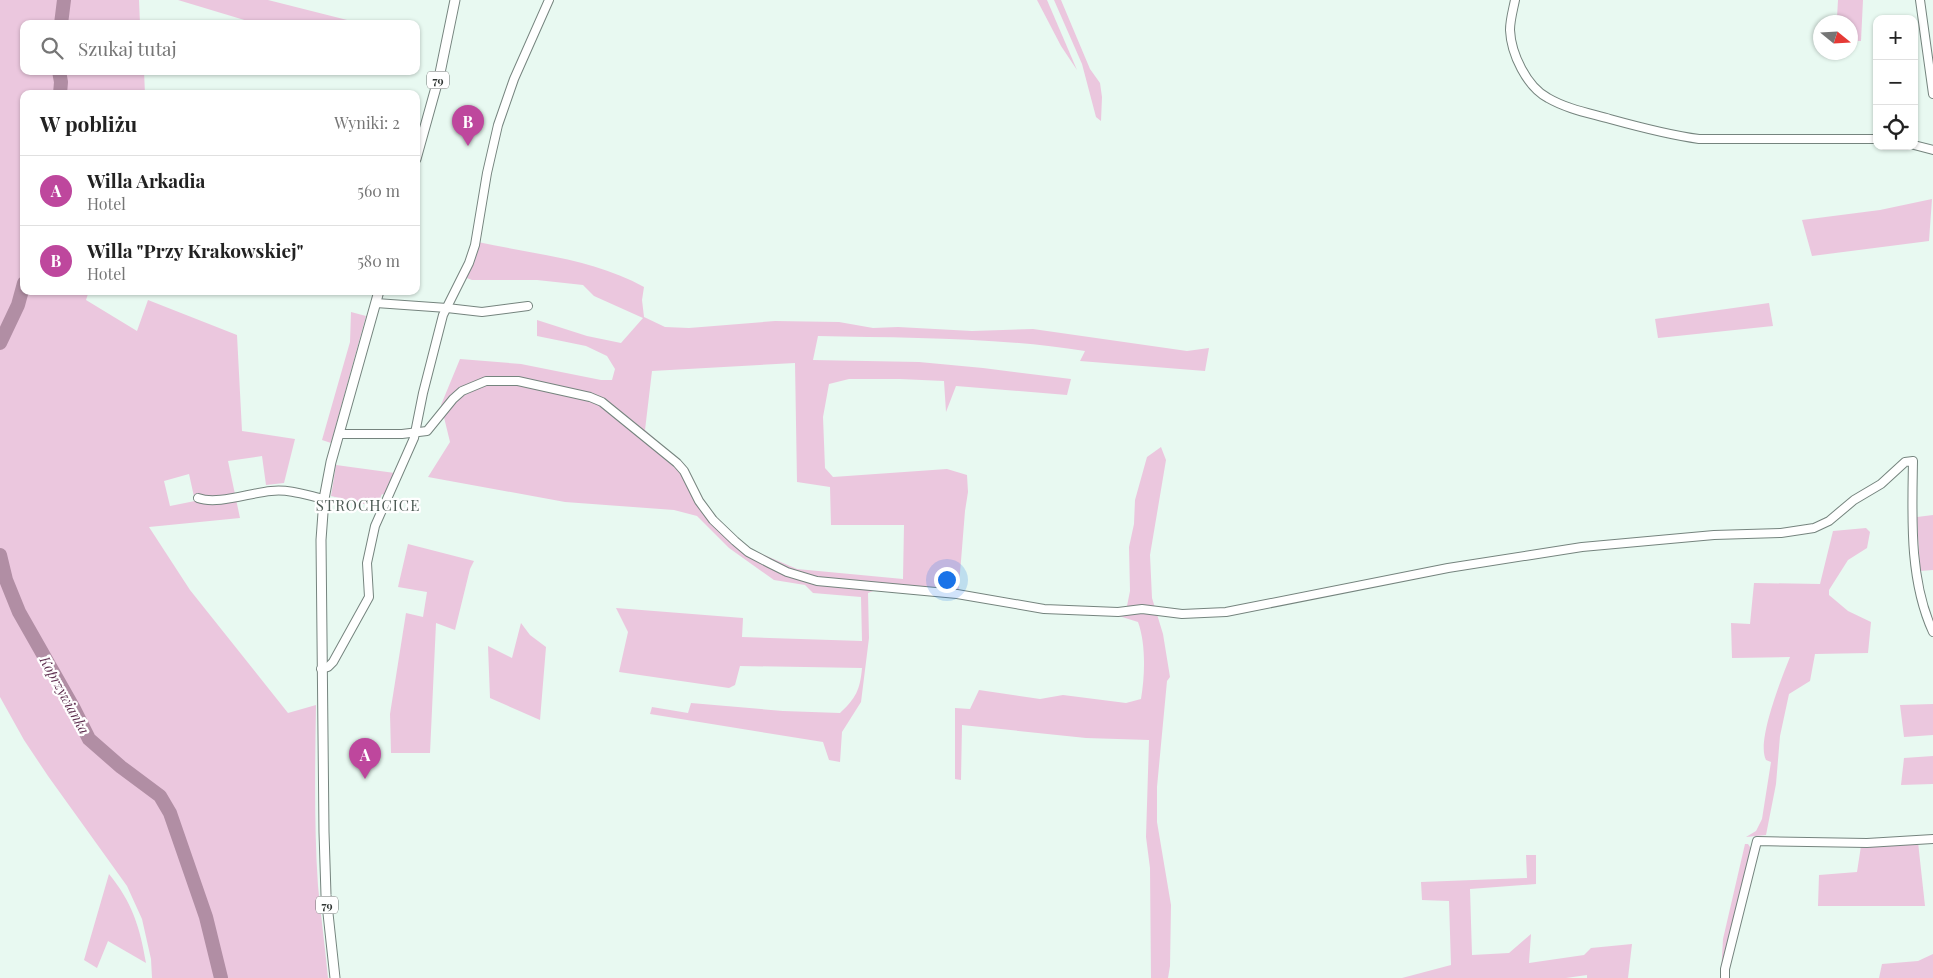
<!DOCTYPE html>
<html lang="pl">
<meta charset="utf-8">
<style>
:root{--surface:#fff;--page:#f2f2f2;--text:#222;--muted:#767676;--line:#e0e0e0;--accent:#be479d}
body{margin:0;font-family:"Playfair Display",serif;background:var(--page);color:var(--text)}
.controls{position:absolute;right:15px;top:15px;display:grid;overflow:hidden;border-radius:10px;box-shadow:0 1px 4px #0004}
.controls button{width:45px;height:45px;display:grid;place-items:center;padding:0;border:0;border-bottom:1px solid var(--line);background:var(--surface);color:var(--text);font:25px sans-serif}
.compass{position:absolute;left:1813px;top:15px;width:45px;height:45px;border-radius:50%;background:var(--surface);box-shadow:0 1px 4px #0004;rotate:108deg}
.you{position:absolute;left:946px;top:579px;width:18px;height:18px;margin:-12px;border:4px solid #fff;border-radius:50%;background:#1a73e8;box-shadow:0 0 0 8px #1a73e833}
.badge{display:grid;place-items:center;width:32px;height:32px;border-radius:50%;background:var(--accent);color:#fff;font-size:16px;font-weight:700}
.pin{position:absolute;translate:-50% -41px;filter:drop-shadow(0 1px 2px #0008)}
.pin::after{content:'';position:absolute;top:26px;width:18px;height:15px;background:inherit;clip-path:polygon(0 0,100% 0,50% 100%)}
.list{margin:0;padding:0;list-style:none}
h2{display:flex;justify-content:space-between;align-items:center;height:65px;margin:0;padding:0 20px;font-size:21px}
h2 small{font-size:16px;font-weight:400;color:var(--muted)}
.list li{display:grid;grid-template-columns:32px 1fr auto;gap:15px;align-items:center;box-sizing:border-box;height:70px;padding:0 20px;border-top:1px solid var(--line)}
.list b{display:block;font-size:19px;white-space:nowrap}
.list p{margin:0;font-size:16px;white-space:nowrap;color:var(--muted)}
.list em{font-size:16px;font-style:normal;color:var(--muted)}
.icon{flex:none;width:28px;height:28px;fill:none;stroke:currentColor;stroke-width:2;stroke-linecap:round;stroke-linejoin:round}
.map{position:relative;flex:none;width:1933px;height:978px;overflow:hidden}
.search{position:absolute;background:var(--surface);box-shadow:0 1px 4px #0004;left:20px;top:20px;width:400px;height:55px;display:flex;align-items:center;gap:12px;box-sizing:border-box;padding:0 18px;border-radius:10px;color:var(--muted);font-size:19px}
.panel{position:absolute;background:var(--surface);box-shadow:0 1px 4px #0004;left:20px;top:90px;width:400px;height:205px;border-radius:10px}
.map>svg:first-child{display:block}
.green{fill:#ebc7de;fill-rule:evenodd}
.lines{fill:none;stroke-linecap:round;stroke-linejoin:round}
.river{stroke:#b18ea4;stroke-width:14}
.minor-casing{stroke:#75847e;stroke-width:10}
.major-casing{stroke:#75847e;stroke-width:11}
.minor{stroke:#fff;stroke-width:8}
.major{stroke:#fff;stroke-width:9}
.labels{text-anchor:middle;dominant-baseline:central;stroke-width:4.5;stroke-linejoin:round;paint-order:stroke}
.shield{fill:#fff;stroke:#6d7270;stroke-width:1}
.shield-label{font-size:11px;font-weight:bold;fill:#2f3532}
.water-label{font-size:14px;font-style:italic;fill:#5f3050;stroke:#fff}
.quarter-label{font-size:15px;letter-spacing:1px;fill:#4c5a54;stroke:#fff}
</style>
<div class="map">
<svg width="1933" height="978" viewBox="0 0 1933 978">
<rect width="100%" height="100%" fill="#e8f9f1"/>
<g class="green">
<path d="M 0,0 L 139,0 L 140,24 L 24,24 L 24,71 L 144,71 L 145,94 L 24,94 L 24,291 L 89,291 L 86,300 L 137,331 L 148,300 L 237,335 L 242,431 L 295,439 L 284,483 L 266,485 L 262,456 L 228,461 L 240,518 L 149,527 L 190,590 L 288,713 L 316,705 C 315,765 314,826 318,886 C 321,917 325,947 328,978 L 152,978 L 151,959 L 142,919 L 127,886 L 48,776 L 24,740 L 0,697 ZM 189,474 L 195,501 L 170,506 L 164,481 Z"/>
<path d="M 178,0 L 268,0 L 363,24 L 258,24 Z"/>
<path d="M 1037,0 L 1047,0 L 1077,70 L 1061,46 Z"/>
<path d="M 1054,0 L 1061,0 L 1090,69 L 1100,83 L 1102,97 L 1101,121 L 1096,117 L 1082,64 Z"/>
<path d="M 1838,0 L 1863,0 L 1861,41 L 1851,41 L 1850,22 L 1835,22 L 1837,18 Z"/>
<path d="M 1932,199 L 1929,241 L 1812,256 L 1802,220 L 1880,210 Z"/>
<path d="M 478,242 C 533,254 594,259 644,287 L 642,300 L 644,317 L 665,327 L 689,328 L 775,321 L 839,322 L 873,328 L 898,327 L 972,331 L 1033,329 L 1187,351 L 1209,348 L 1205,371 L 1080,361 L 1085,351 C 996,337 907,338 818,336 L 813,360 L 919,362 L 983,368 L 1071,379 L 1067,395 L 956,386 L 946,412 L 944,381 L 900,379 L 849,379 L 829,384 L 823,417 L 825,468 L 833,477 L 947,469 L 967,475 L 968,492 L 965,511 L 958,598 L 876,590 L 868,593 L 869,638 L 861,702 L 842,732 L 840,762 L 829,760 L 823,742 L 650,714 L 652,707 L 688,713 L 691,703 L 783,711 L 840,713 C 856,698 860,690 862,668 L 740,666 L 735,685 L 729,688 L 619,672 L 628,632 L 616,608 L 743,618 L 742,637 L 862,641 L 861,597 L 813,593 L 805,585 L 774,580 L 729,548 L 697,516 L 674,510 L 565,502 L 428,477 L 450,442 L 441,405 L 460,359 L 521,364 L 601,380 L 612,380 L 615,369 L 607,356 L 586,346 L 537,336 L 537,320 L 587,336 L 621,343 L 643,318 L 594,296 L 583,285 L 537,280 L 472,280 L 464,277 ZM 795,363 L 797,482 L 830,487 L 831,525 L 904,525 L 903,579 L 797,569 L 753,550 L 733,534 L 705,505 L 686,466 L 645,430 L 652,371 Z"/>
<path d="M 1769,303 L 1773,326 L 1658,338 L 1655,319 Z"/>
<path d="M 351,312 L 366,316 L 331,443 L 322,440 L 350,342 Z"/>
<path d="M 1161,447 L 1166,460 L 1150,555 L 1152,598 L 1163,634 L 1170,677 L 1167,681 L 1157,787 L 1157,822 L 1171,905 L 1170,966 L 1168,978 L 1151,978 L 1150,868 L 1146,837 L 1149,740 L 1086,738 L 962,725 L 961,780 L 955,779 L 955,708 L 970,709 L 979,690 L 1040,699 L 1063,695 L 1126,703 L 1141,699 C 1145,675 1146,644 1138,622 L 1119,616 L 1127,606 L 1130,591 L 1129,547 L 1134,524 L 1135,500 L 1147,457 Z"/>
<path d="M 336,465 L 402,474 L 390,497 L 382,494 L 376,507 L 331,496 Z"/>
<path d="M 1933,515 L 1933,570 L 1920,571 L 1917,517 Z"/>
<path d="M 1866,528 L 1870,532 L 1867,548 L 1848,560 L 1829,590 L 1829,595 L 1848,611 L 1871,622 L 1868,653 L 1815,654 L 1810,681 L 1789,694 L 1780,736 L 1776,784 L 1766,835 L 1746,837 L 1756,831 L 1762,819 L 1771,762 L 1766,760 C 1756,742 1782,677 1790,657 L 1732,658 L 1731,623 L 1750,624 L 1754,583 L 1820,584 L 1833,531 Z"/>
<path d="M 408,544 L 474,561 L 470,569 L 455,630 L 436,623 L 430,753 L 391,753 L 390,714 L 406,613 L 423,617 L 427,592 L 398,587 Z"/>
<path d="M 521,623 L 530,635 L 546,647 L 540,720 L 490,698 L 488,646 L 512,658 Z"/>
<path d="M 1933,704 L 1933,735 L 1904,737 L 1900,705 Z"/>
<path d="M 1933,756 L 1933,784 L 1901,785 L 1904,758 Z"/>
<path d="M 1918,842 L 1925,906 L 1818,906 L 1819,875 L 1857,872 L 1861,846 Z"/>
<path d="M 1745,844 L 1748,844 L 1752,850 L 1721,974 L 1723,939 Z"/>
<path d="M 1526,855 L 1536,855 L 1536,884 L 1470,889 L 1472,955 L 1509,953 L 1531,934 L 1529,963 L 1584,955 L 1591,948 L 1632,944 L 1628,978 L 1587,978 L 1587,975 L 1566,978 L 1402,978 L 1451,965 L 1449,901 L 1422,900 L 1421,882 L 1527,878 Z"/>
<path d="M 109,874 C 132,902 140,927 146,963 L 108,941 L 97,968 L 84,960 Z"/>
<path d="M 1933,954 L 1933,978 L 1879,978 L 1882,964 L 1918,961 Z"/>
</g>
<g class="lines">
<g class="river">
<path d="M 61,24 L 64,0"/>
<path d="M 59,71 L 61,82 L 60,94"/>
<path d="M 0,343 L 18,305 L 24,283"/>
<path d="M 0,555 L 6,580 L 19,612 L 73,707 L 89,739 L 121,767 L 160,796 L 170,813 L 206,917 L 221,978"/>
</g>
<g class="minor-casing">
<g id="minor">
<path d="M 1515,0 C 1513,10 1510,20 1510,30 C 1511,54 1527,87 1548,98 C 1567,109 1589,113 1610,119 C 1639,127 1669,135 1699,139 L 1877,139"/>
<path d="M 1920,0 L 1933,94"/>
<path d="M 1914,145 L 1933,150"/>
<path d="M 376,303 L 447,308 L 482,312 L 528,306"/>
<path d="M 339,434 L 402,434 L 427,431 L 453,399 L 462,391 L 486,381 L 518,381 L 590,397 L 602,402 L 677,463 L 684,471 L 699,501 L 713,520 L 735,541 L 748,552 L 769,563 L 787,572 L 817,581 L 957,594 L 1044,609 L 1118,612 L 1142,609 L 1182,614 L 1226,612 L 1448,568 L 1582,547 L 1714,535 L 1781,533 L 1814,528 L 1829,521 L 1854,500 L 1881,484 L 1905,462 L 1913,461 C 1912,517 1909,580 1933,632"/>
<path d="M 198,498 C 217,505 249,493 271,491 C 290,489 306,495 324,499"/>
<path d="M 321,669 L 328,667 L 333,662 L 369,597 L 367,563 L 375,526 L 414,438 L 423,393 L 443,315 L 469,263 L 475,245 L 487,173 L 498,125 L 514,79 L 549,0"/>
<path d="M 1725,978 L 1725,969 L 1757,841 L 1867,843 L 1933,839"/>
</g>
</g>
<g class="major-casing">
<g id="major">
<path d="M 416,159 L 440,73 L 455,0"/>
<path d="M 335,978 L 326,895 L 324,832 L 321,540 L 324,499 L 331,462 L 379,291"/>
</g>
</g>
<use href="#minor" class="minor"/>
<use href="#major" class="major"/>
</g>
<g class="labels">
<g class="shield">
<rect x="427" y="71.5" width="22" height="17" rx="4"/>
<rect x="316" y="896.5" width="22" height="17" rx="4"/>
</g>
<g class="shield-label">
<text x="438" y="80">79</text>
<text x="327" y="905">79</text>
</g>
<g class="water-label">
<text transform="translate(65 695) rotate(61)">Koprzywianka</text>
</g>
<g class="quarter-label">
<text x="368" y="505">STROCHCICE</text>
</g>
</g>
</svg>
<div class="controls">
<button>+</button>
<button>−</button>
<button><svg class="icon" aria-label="locate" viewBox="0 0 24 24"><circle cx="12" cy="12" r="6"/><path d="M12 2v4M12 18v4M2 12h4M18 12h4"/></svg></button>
</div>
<svg class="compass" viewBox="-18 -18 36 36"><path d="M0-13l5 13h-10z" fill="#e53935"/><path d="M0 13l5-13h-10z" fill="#767676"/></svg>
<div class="you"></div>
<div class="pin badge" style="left:365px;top:779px">A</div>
<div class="pin badge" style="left:468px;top:146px">B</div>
<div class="search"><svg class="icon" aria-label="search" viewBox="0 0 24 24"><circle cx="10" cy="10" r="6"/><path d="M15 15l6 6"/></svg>Szukaj tutaj</div>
<section class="panel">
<h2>W pobliżu<small>Wyniki: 2</small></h2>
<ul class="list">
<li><span class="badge">A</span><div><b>Willa Arkadia</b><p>Hotel</p></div><em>560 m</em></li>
<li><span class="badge">B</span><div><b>Willa &quot;Przy Krakowskiej&quot;</b><p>Hotel</p></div><em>580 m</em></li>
</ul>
</section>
</div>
